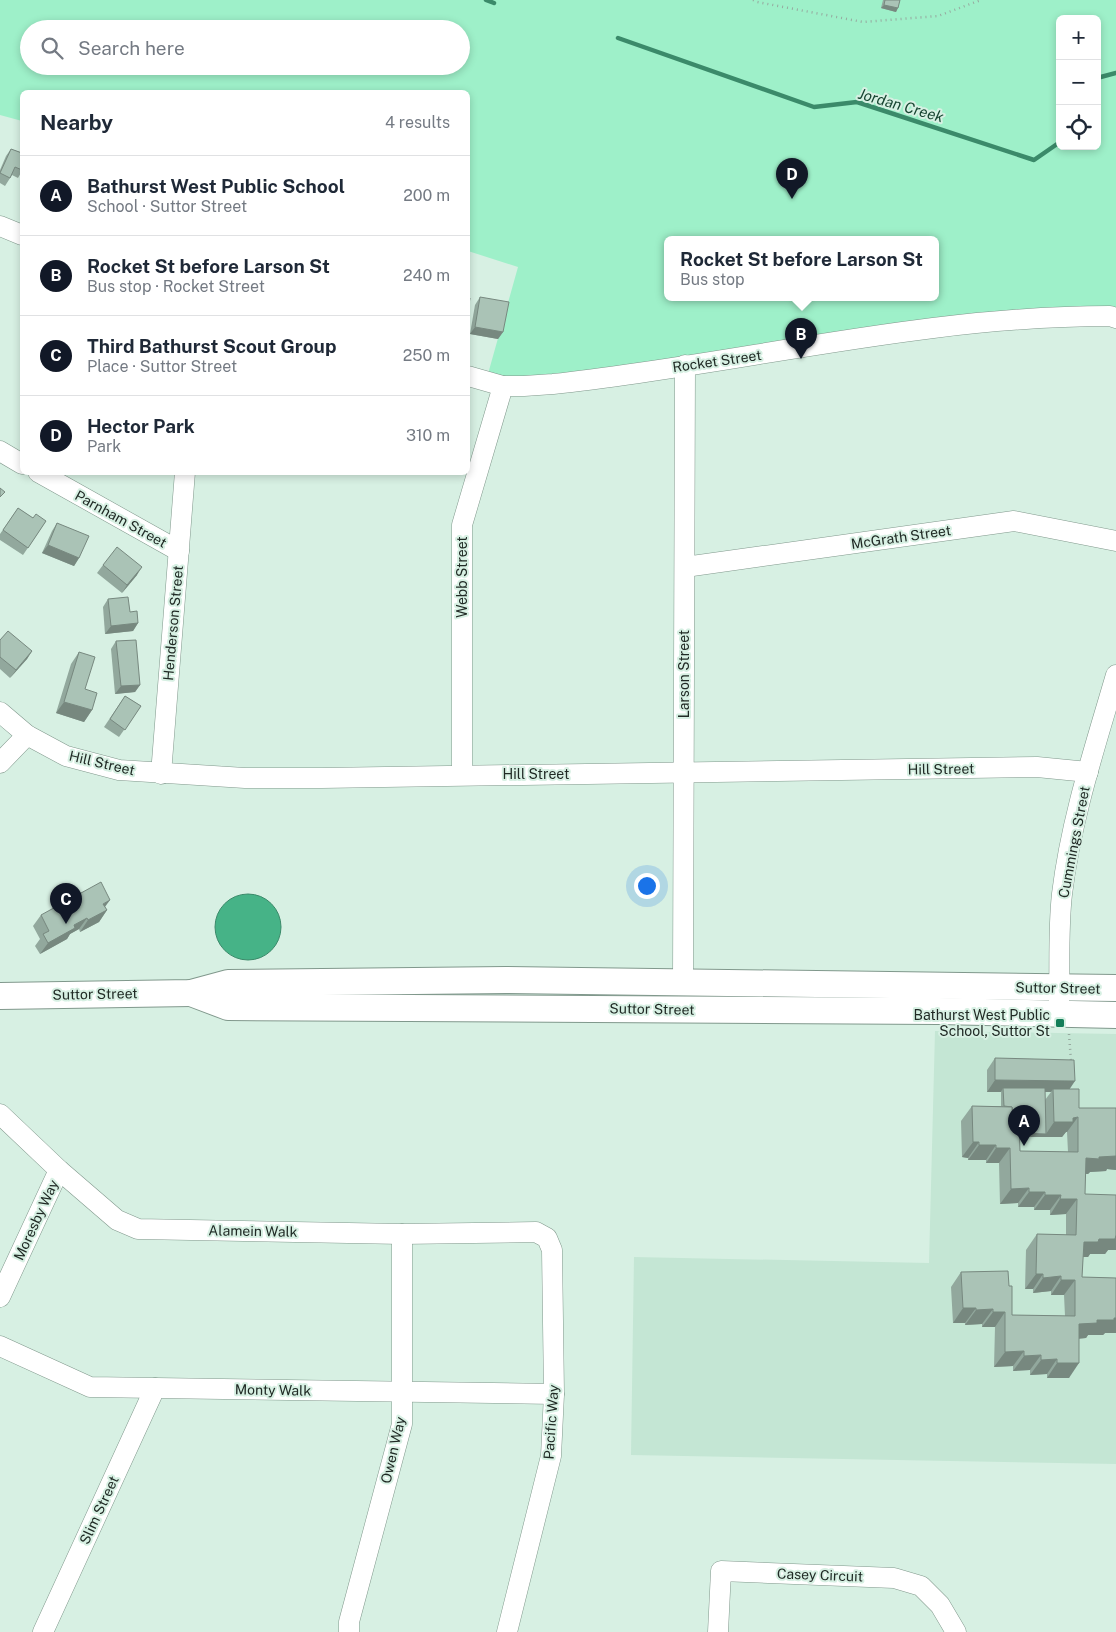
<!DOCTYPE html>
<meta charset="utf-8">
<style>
:root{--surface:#fff;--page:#f2f2f3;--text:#1f2937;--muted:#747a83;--line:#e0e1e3;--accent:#111827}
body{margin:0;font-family:"Public Sans",sans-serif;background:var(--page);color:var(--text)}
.controls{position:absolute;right:15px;top:15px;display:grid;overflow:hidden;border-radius:8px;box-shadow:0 2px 8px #0003}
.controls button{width:45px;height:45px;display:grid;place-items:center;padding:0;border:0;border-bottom:1px solid var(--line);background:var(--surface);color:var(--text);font:25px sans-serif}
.you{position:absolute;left:646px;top:885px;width:18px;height:18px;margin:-12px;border:4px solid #fff;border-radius:50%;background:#1a73e8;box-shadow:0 0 0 8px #1a73e833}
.badge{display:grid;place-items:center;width:32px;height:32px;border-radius:50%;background:var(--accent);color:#fff;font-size:16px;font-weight:700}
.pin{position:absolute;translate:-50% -41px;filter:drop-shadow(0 1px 2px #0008)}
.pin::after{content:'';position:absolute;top:26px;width:18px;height:15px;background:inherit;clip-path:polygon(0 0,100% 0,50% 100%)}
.popup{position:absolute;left:664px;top:236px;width:275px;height:65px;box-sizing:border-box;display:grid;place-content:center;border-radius:8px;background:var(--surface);filter:drop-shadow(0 1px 4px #0005);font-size:16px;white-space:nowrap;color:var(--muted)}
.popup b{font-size:19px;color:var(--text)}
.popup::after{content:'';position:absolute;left:50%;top:100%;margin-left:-10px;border:10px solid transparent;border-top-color:var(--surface)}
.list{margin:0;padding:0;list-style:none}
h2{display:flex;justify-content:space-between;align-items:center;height:65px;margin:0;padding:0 20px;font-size:21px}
h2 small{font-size:16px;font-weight:400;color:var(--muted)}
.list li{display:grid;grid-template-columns:32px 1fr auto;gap:15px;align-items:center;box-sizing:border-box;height:80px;padding:0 20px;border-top:1px solid var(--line)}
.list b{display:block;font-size:19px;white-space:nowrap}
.list p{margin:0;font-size:16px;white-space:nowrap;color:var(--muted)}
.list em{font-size:16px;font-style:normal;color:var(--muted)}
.icon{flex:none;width:28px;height:28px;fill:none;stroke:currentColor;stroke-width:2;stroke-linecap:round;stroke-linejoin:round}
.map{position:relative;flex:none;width:1116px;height:1632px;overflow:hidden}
.search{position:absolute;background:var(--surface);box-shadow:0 2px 8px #0003;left:20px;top:20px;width:450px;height:55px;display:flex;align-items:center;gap:12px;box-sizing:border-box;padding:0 18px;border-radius:28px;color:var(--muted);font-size:19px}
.panel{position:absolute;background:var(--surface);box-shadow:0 2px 8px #0003;left:20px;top:90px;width:450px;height:385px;border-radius:8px}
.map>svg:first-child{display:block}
.built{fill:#c4e6d4}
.green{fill:#9ef0c9;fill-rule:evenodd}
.water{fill:#46b387;stroke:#3b8a6a}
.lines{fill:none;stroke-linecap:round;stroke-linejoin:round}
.stream{stroke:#3b8a6a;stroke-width:4.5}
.minor-casing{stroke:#80988c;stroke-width:21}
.major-casing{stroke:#80988c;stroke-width:28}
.path{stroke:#96a99f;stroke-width:2.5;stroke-dasharray:1 4;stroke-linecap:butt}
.minor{stroke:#fff;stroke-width:20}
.major{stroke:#fff;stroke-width:26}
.wall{fill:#92a89d;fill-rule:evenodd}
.shaded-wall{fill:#77887f}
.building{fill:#aac3b6;stroke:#77887f}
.poi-dot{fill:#147e59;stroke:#d7f0e3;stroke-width:2}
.labels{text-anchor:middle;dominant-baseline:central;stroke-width:4;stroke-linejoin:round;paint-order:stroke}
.street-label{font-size:14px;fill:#202a25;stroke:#d7f0e3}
.poi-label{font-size:14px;fill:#202a25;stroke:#d7f0e3;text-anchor:end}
.water-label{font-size:15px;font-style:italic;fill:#174431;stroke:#d7f0e3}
</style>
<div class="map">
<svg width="1116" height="1632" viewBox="0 0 1116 1632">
<rect width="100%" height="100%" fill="#d7f0e3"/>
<path class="built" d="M 935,1031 L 1116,1034 L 1116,1464 L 631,1455 L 634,1257 L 929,1263 Z"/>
<path class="green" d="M 0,0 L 1116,0 L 1116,318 L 1110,316 L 581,381 L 486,381 L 518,267 L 468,251 L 468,92 L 22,92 L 22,121 L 0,115 ZM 1060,19 L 1097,19 L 1097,146 L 1060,146 ZM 29,29 L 461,29 L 461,66 L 29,66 ZM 667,240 L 935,240 L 935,298 L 667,298 Z"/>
<circle class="water" cx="248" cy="927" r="33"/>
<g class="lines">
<g class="stream">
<path d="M 486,0 L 494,3"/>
<path d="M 618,38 L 814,107 L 857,102 L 1034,160 L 1060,142"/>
<path d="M 1097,78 L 1116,73"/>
</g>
<g class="minor-casing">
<g id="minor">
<path d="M 0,226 L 22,235"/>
<path d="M 468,376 L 503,386 L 524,386 L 553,384 C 739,364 922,316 1110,316 L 1116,318"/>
<path d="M 0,451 L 22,464"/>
<path d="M 38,472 L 179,551"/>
<path d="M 685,567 L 1014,521 L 1116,541"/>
<path d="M 0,712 L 27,735 L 66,756 L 119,770 L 245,778 L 322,778 L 1037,767 L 1088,772"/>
<path d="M 0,763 L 27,735"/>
<path d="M 161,774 L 185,472"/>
<path d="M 462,775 L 462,525 L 503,386"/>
<path d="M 683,982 L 685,365"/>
<path d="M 1059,1001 C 1060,965 1058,929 1062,894 C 1071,819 1095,747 1116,675"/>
<path d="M 0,1114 L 59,1170 L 117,1220 L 138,1229 L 402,1234 L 536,1232 L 547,1238 L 552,1250 L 554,1394 L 551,1456 L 507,1632"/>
<path d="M 0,1297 L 59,1170"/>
<path d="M 0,1346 L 90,1387 L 554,1394"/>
<path d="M 43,1632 L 155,1388"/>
<path d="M 349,1632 L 349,1622 L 402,1424 L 402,1234"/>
<path d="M 718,1632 L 721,1571 L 894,1578 L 921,1586 L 940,1605 L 956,1632"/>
</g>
</g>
<g class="major-casing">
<g id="major">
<path d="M 191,993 L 228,1007 L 939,1011 L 1116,1015"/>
<path d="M 0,996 L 191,993 L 228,983 L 506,980 L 1116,988"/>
</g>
</g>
<g class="path">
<path d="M 753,0 L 757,2 L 863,22 L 938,16 L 981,0"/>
<path d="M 1069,1034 L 1071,1061"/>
</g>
<use href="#minor" class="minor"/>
<use href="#major" class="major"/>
</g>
<g class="wall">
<path d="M 883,0 L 900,0 L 896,12 L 881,8 Z"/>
<path d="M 11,149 L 22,153 L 22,171 L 18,178 L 12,175 L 5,186 L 0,183 L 0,170 L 6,156 Z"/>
<path d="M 480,297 L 503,332 L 498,339 L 470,334 L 475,305 Z"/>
<path d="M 18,508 L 33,518 L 46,521 L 23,555 L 0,540 L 0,534 Z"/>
<path d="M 57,523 L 79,558 L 74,566 L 42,553 L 52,531 Z"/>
<path d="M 103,565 L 137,575 L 122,593 L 97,573 Z"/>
<path d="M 108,599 L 130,612 L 138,623 L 133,631 L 105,634 L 103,607 Z"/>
<path d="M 0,640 L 32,651 L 27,659 L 10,678 L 0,669 Z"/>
<path d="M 116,641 L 140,685 L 135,692 L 115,694 L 111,649 Z"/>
<path d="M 79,652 L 85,689 L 92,710 L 84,722 L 56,713 L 71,664 Z"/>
<path d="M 125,696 L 141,706 L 119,737 L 104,727 Z"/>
<path d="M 105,907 L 107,910 L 99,922 L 80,932 L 79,929 L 70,934 L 67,939 L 40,954 L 35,946 L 40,939 L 33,926 L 41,915 Z"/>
<path d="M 995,1058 L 1070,1089 L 1079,1108 L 1116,1108 L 1116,1170 L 1107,1169 L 1106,1171 L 1090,1172 L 1088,1174 L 1085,1174 L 1085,1194 L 1108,1250 L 1105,1254 L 1090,1254 L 1088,1257 L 1083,1257 L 1082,1277 L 1116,1278 L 1116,1333 L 1105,1333 L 1103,1335 L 1088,1335 L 1086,1338 L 1079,1339 L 1069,1378 L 1047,1378 L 1047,1374 L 1030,1375 L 1030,1370 L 1013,1371 L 1013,1366 L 994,1367 L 995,1327 L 982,1327 L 982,1324 L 965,1325 L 965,1323 L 953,1323 L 951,1287 L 961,1272 L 1009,1286 L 1012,1315 L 1065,1316 L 1064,1295 L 1051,1295 L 1051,1291 L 1033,1293 L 1033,1289 L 1025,1289 L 1026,1250 L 1037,1234 L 1066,1235 L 1066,1214 L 1050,1215 L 1050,1210 L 1034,1210 L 1034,1207 L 1018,1207 L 1018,1203 L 1000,1204 L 999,1163 L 986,1163 L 986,1160 L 968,1160 L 968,1158 L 962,1157 L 961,1121 L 972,1106 L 1001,1106 L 1001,1092 L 987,1092 L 987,1070 ZM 1045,1092 L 1051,1092 L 1045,1100 ZM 1066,1132 L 1067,1132 L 1068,1152 L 1020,1151 L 1019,1137 L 1062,1137 Z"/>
</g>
<g class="shaded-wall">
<path d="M 884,5 L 898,8 L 896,12 L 881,8 Z"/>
<path d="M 475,327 L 503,332 L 498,339 L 470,334 Z"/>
<path d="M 48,545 L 79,558 L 74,566 L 42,553 Z"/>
<path d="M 142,567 L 137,575 L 122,593 L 127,585 Z"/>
<path d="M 138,623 L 133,631 L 105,634 L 111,626 Z"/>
<path d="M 32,651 L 27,659 L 10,678 L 16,670 Z"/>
<path d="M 140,685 L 135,692 L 115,694 L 121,686 Z"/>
<path d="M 64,702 L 92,710 L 84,722 L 56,713 Z"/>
<path d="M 110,900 L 102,911 L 103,904 Z"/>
<path d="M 107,910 L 99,922 L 80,932 L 88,920 Z"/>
<path d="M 87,918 L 79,929 L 70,934 L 67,939 L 40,954 L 48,943 L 74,925 Z"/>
<path d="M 995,1080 L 1075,1081 L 1067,1093 L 1053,1089 L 1051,1092 L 1004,1092 L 1003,1088 L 1001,1092 L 987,1092 Z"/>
<path d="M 1078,1117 L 1067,1132 L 1066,1132 L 1062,1137 L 1002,1137 L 1005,1133 L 1046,1134 L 1054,1122 L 1073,1118 Z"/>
<path d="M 973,1142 L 979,1142 L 968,1158 L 962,1157 Z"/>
<path d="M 979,1145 L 996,1145 L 986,1160 L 968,1160 Z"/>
<path d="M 996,1148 L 1010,1148 L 999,1163 L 986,1163 Z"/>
<path d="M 1116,1155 L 1116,1170 L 1107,1169 L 1106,1171 L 1090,1172 L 1088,1174 L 1075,1173 L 1086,1158 Z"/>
<path d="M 1029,1188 L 1018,1203 L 1000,1204 L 1011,1189 Z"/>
<path d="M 1029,1192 L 1045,1192 L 1034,1207 L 1018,1207 Z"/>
<path d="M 1045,1195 L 1061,1195 L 1050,1210 L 1034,1210 Z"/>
<path d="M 1060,1199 L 1077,1199 L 1066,1214 L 1050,1215 Z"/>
<path d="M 1116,1235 L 1116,1250 L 1108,1250 L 1105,1254 L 1090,1254 L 1088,1257 L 1073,1257 L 1084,1242 Z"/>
<path d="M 1036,1274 L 1043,1274 L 1033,1289 L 1025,1289 Z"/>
<path d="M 1061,1276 L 1051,1291 L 1033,1293 L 1043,1278 Z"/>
<path d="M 1061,1280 L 1075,1280 L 1064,1295 L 1051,1295 Z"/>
<path d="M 963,1308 L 976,1308 L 965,1323 L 953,1323 Z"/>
<path d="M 993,1309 L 982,1324 L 965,1325 L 976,1310 Z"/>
<path d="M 993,1312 L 1005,1312 L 995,1327 L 982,1327 Z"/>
<path d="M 1116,1318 L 1116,1333 L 1105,1333 L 1103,1335 L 1088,1335 L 1086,1338 L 1069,1339 L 1079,1324 L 1097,1320 Z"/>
<path d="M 1024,1351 L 1013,1366 L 994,1367 L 1005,1352 Z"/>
<path d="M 1041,1355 L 1030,1370 L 1013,1371 L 1024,1356 Z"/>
<path d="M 1057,1359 L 1047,1374 L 1030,1375 L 1041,1360 Z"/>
<path d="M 1057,1363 L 1079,1363 L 1069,1378 L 1047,1378 Z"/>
</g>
<g class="building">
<path d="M 885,0 L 900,0 L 898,8 L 884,5 Z"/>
<path d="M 11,149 L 22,153 L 22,170 L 15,167 L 10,178 L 0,173 Z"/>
<path d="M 480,297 L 509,302 L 503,332 L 475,327 Z"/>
<path d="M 468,298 L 470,298 L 468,310 Z"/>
<path d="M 0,488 L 5,492 L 0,497 Z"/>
<path d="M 18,508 L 33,518 L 36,514 L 46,521 L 28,548 L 3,530 Z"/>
<path d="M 57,523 L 89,536 L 79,558 L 48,545 Z"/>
<path d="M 117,547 L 142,567 L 127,585 L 103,565 Z"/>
<path d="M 128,597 L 130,612 L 137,611 L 138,623 L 111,626 L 108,599 Z"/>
<path d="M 8,631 L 32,651 L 16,670 L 0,657 L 0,640 Z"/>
<path d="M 136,640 L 140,685 L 121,686 L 116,641 Z"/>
<path d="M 79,652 L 95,657 L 85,689 L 97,693 L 92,710 L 64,702 Z"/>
<path d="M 125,696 L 141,706 L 125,730 L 110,719 Z"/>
<path d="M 101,882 L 110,900 L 103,904 L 107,910 L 88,920 L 87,918 L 74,925 L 75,928 L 48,943 L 43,934 L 49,931 L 41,915 Z"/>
<path d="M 995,1058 L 1074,1060 L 1075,1081 L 995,1080 Z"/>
<path d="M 1003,1088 L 1045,1088 L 1046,1134 L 1019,1133 L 1019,1122 L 1013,1122 L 1012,1107 L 1004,1106 Z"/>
<path d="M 1053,1089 L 1079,1089 L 1079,1108 L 1116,1108 L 1116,1156 L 1099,1157 L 1099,1159 L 1086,1158 L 1085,1194 L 1116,1195 L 1116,1235 L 1115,1239 L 1099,1239 L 1098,1242 L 1084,1242 L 1082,1277 L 1116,1278 L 1116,1318 L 1114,1318 L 1114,1320 L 1097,1320 L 1097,1323 L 1079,1324 L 1079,1363 L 1057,1363 L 1057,1359 L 1041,1360 L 1041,1355 L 1024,1356 L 1024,1351 L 1005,1352 L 1005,1312 L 993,1312 L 993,1309 L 976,1310 L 976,1308 L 963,1308 L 961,1272 L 1008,1271 L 1009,1286 L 1012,1286 L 1012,1315 L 1075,1316 L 1075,1280 L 1061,1280 L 1061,1276 L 1043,1278 L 1043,1274 L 1036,1274 L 1037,1234 L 1076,1235 L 1077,1199 L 1060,1199 L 1061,1195 L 1045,1195 L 1045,1192 L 1029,1192 L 1029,1188 L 1011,1189 L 1010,1148 L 996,1148 L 996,1145 L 979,1145 L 979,1142 L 973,1142 L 972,1106 L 1012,1107 L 1013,1122 L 1019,1122 L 1020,1151 L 1078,1152 L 1078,1117 L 1073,1118 L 1073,1122 L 1054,1122 Z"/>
</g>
<rect class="poi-dot" x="1055" y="1018" width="10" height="10" rx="2.5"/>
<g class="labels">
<g class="street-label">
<text transform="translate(717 361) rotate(-8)">Rocket Street</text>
<text transform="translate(121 519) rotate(29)">Parnham Street</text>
<text transform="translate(901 537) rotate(-8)">McGrath Street</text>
<text transform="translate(462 577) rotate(-90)">Webb Street</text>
<text transform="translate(173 623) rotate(-85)">Henderson Street</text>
<text transform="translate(684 674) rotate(-90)">Larson Street</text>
<text transform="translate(102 763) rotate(13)">Hill Street</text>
<text transform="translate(941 769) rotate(-1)">Hill Street</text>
<text x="536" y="774">Hill Street</text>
<text transform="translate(1074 842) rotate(-79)">Cummings Street</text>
<text transform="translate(1058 988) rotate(1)">Suttor Street</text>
<text transform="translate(95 994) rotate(-1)">Suttor Street</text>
<text transform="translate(652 1009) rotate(1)">Suttor Street</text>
<text transform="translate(36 1220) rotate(-65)">Moresby Way</text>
<text transform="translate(253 1231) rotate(1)">Alamein Walk</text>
<text transform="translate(273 1390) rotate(1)">Monty Walk</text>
<text transform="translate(551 1422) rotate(-86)">Pacific Way</text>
<text transform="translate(393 1450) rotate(-77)">Owen Way</text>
<text transform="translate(99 1510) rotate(-65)">Slim Street</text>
<text transform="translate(820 1575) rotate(2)">Casey Circuit</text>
</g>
<g class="poi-label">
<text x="1050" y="1015">Bathurst West Public<tspan x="1050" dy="16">School, Suttor St</tspan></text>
</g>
<g class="water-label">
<text transform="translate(901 105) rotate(16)">Jordan Creek</text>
</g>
</g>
</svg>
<div class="controls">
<button>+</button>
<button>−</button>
<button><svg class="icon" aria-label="locate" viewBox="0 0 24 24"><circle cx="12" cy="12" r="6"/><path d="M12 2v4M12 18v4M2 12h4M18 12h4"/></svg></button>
</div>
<div class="you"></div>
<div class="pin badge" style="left:1024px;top:1146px">A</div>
<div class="pin badge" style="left:801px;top:359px">B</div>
<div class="popup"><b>Rocket St before Larson St</b>Bus stop</div>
<div class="pin badge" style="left:66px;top:924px">C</div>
<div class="pin badge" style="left:792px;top:199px">D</div>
<div class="search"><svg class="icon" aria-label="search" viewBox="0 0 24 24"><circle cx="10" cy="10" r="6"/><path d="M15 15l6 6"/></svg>Search here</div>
<section class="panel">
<h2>Nearby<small>4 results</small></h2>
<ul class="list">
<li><span class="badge">A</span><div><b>Bathurst West Public School</b><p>School · Suttor Street</p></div><em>200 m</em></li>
<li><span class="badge">B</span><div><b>Rocket St before Larson St</b><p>Bus stop · Rocket Street</p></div><em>240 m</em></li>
<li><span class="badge">C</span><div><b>Third Bathurst Scout Group</b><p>Place · Suttor Street</p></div><em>250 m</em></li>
<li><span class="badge">D</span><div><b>Hector Park</b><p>Park</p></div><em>310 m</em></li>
</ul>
</section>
</div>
